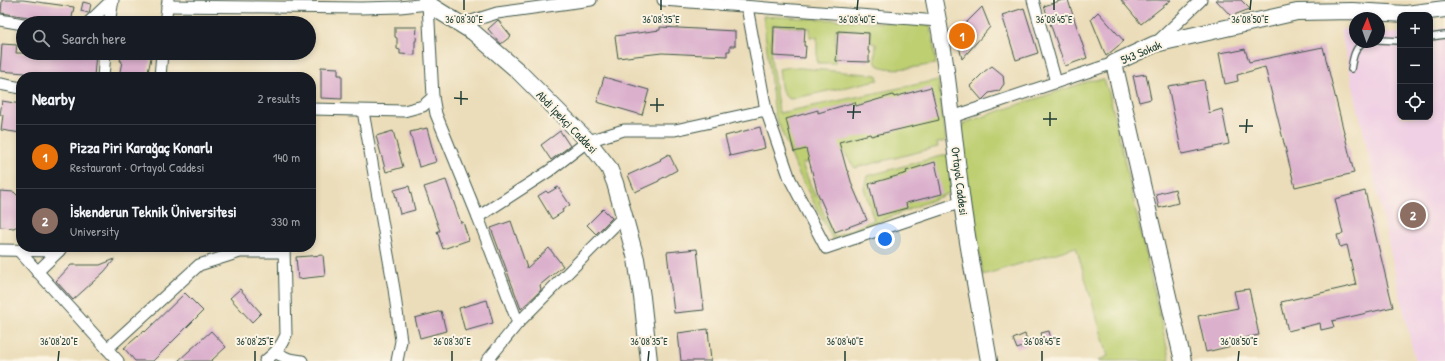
<!DOCTYPE html>
<meta charset="utf-8">
<style>
:root{--surface:#171b24;--page:#242831;--text:#f1f3f6;--muted:#9ea1a6;--line:#363941;--accent:#0b8043}
body{margin:0;font-family:"Patrick Hand",sans-serif;background:var(--page);color:var(--text)}
.controls{position:absolute;right:12px;top:12px;display:grid;overflow:hidden;border-radius:8px;box-shadow:0 2px 6px #0003}
.controls button{width:36px;height:36px;display:grid;place-items:center;padding:0;border:0;border-bottom:1px solid var(--line);background:var(--surface);color:var(--text);font:20px sans-serif}
.compass{position:absolute;left:1349px;top:12px;width:36px;height:36px;border-radius:50%;background:var(--surface);box-shadow:0 2px 6px #0003;rotate:2deg}
.you{position:absolute;left:885px;top:239px;width:14px;height:14px;margin:-10px;border:3px solid #fff;border-radius:50%;background:#1a73e8;box-shadow:0 0 0 6px #1a73e833}
.badge{display:grid;place-items:center;width:26px;height:26px;border-radius:50%;background:var(--accent);color:#fff;font-size:13px;font-weight:700}
.pin{position:absolute;translate:-50% -50%;border:2px solid #fff;box-shadow:0 1px 4px #0006}
.list{margin:0;padding:0;list-style:none}
h2{display:flex;justify-content:space-between;align-items:center;height:52px;margin:0;padding:0 16px;font-size:17px}
h2 small{font-size:13px;font-weight:400;color:var(--muted)}
.list li{display:grid;grid-template-columns:26px 1fr auto;gap:12px;align-items:center;box-sizing:border-box;height:64px;padding:0 16px;border-top:1px solid var(--line)}
.list b{display:block;font-size:15px;white-space:nowrap}
.list p{margin:0;font-size:13px;white-space:nowrap;color:var(--muted)}
.list em{font-size:13px;font-style:normal;color:var(--muted)}
.icon{flex:none;width:22px;height:22px;fill:none;stroke:currentColor;stroke-width:2;stroke-linecap:round;stroke-linejoin:round}
.map{position:relative;flex:none;width:1445px;height:361px;overflow:hidden}
.search{position:absolute;background:var(--surface);box-shadow:0 2px 6px #0003;left:16px;top:16px;width:300px;height:44px;display:flex;align-items:center;gap:10px;box-sizing:border-box;padding:0 14px;border-radius:22px;color:var(--muted);font-size:15px}
.panel{position:absolute;background:var(--surface);box-shadow:0 2px 6px #0003;left:16px;top:72px;width:300px;height:180px;border-radius:16px}
.map>svg:first-child{display:block}
.built{fill:#f0d0e4}
.green{fill:#becf72;stroke:#6e8653}
.building{fill:#dbb0cd}
.lines{fill:none;stroke-linecap:round;stroke-linejoin:round}
.lane-casing{stroke:#3e5548;stroke-width:8}
.street-casing{stroke:#3e5548;stroke-width:13}
.secondary-casing{stroke:#3e5548;stroke-width:18}
.lane{stroke:#fff;stroke-width:5.5}
.street{stroke:#fff;stroke-width:11}
.secondary{stroke:#fff;stroke-width:16}
.ticks{fill:none;stroke:#1f3d34;stroke-width:1.5}
.labels{text-anchor:middle;dominant-baseline:central;stroke-width:4;stroke-linejoin:round;paint-order:stroke}
.street-label{font-size:12px;fill:#1f3d34;stroke:#fcf5e5}
.ticks-label{font-size:10px;text-anchor:middle;fill:#1f3d34;stroke:#fcf5e5;stroke-width:4;stroke-linejoin:round;paint-order:stroke}
</style>
<div class="map">
<svg width="1445" height="361" viewBox="0 0 1445 361">
<rect width="100%" height="100%" fill="#fcf5e5"/>
<filter id="ink" filterUnits="userSpaceOnUse"><feTurbulence type="fractalNoise" baseFrequency=".025" numOctaves="2"/><feDisplacementMap in="SourceGraphic" scale="8" xChannelSelector="R" yChannelSelector="G"/><feConvolveMatrix kernelMatrix="1 2 1 2 8 2 1 2 1" color-interpolation-filters="sRGB"/></filter>
<filter id="wash" filterUnits="userSpaceOnUse"><feTurbulence type="fractalNoise" baseFrequency=".012" numOctaves="4" result="noise"/><feDisplacementMap in="SourceGraphic" scale="16" xChannelSelector="R" yChannelSelector="G"/><feGaussianBlur stdDeviation="0.9" result="paint"/><feColorMatrix in="noise" values="0 0 0 0 0 0 0 0 0 0 0 0 0 0 0 0 0 1.4 0 .05"/><feComposite in="paint" operator="in"/></filter>
<g filter="url(#wash)">
<rect width="100%" height="100%" fill="#ebddb9"/>
<path class="built" d="M 1445,27 L 1445,361 L 1415,361 L 1340,29 L 1355,30 L 1355,42 L 1379,42 L 1379,32 L 1400,33 L 1400,117 L 1430,117 L 1430,29 Z"/>
<g class="green">
<path d="M 763,16 L 931,25 L 936,64 C 920,66 892,73 877,65 L 875,60 L 876,44 L 871,43 L 871,31 L 836,29 L 835,63 L 817,63 L 817,37 L 810,37 L 810,28 L 772,25 L 771,57 L 779,113 L 938,80 L 946,141 L 937,143 L 938,147 L 855,168 L 843,151 L 802,164 L 815,196 L 852,187 L 854,190 L 819,202 L 834,237 L 874,220 L 864,188 L 867,176 L 948,154 L 952,192 L 833,240 L 798,172 L 775,115 Z"/>
<path d="M 790,67 L 877,75 L 878,80 L 791,99 C 779,97 781,79 779,69 Z"/>
<path d="M 1092,80 L 1104,80 L 1109,93 L 1170,361 L 1098,361 L 1108,356 L 1076,247 L 983,275 L 959,136 L 964,123 Z"/>
</g>
<g id="blocks">
<g class="building">
<path d="M 2,0 L 23,0 L 74,7 L 71,23 L 1,13 Z"/>
<path d="M 1063,0 L 1068,0 L 1087,58 L 1065,66 L 1044,6 Z"/>
<path d="M 1121,0 L 1171,0 L 1141,24 Z"/>
<path d="M 1216,0 L 1241,0 L 1250,9 L 1231,16 Z"/>
<path d="M 83,2 L 91,4 L 89,13 L 81,11 Z"/>
<path d="M 982,7 L 990,27 L 962,59 L 956,33 Z"/>
<path d="M 1024,8 L 1038,53 L 1016,60 L 1002,15 Z"/>
<path d="M 1098,12 L 1124,41 L 1106,56 L 1091,19 Z"/>
<path d="M 498,20 L 511,36 L 501,44 L 488,29 Z"/>
<path d="M 395,27 L 417,27 L 416,41 L 415,41 L 415,55 L 400,54 L 400,50 L 397,49 L 397,38 L 395,37 Z"/>
<path d="M 660,27 L 735,31 L 735,46 L 730,46 L 730,51 L 727,51 L 727,56 L 662,53 L 618,58 L 615,36 L 660,30 Z"/>
<path d="M 774,27 L 805,28 L 804,46 L 806,46 L 805,58 L 773,56 Z"/>
<path d="M 838,31 L 869,33 L 868,51 L 869,51 L 869,62 L 836,61 Z"/>
<path d="M 2,44 L 17,45 L 16,53 L 96,53 L 94,77 L 49,77 L 25,75 L 25,73 L 0,71 Z"/>
<path d="M 1323,47 L 1354,173 L 1295,187 L 1265,67 L 1237,75 L 1238,81 L 1225,84 L 1219,53 L 1232,51 L 1232,52 L 1245,49 L 1249,62 Z"/>
<path d="M 122,53 L 152,53 L 147,77 L 119,77 L 122,61 L 120,61 Z"/>
<path d="M 992,66 L 1003,75 L 1004,84 L 999,91 L 989,93 L 982,100 L 970,86 L 985,71 Z"/>
<path d="M 321,67 L 338,68 L 338,75 L 342,75 L 342,99 L 321,98 Z"/>
<path d="M 1146,74 L 1151,99 L 1139,102 L 1133,76 Z"/>
<path d="M 604,77 L 649,90 L 642,115 L 597,102 Z"/>
<path d="M 1204,80 L 1209,113 L 1222,109 L 1229,144 L 1182,154 L 1168,86 Z"/>
<path d="M 931,87 L 939,120 L 871,136 L 870,134 L 839,142 L 847,171 L 848,171 L 852,185 L 867,220 L 835,232 L 818,194 L 806,149 L 794,152 L 786,119 L 818,110 L 818,113 L 855,102 L 856,106 L 893,95 L 894,97 Z"/>
<path d="M 2,101 L 21,104 L 21,133 L 1,130 L 3,115 L 0,115 Z"/>
<path d="M 760,127 L 765,148 L 730,156 L 725,136 Z"/>
<path d="M 427,128 L 436,162 L 419,167 L 410,132 Z"/>
<path d="M 393,131 L 403,167 L 386,172 L 376,136 Z"/>
<path d="M 560,131 L 570,146 L 551,160 L 541,145 Z"/>
<path d="M 669,154 L 677,170 L 659,180 L 659,181 L 635,192 L 628,175 L 661,160 L 660,159 Z"/>
<path d="M 935,162 L 942,194 L 906,203 L 907,208 L 877,216 L 869,184 L 907,173 L 906,171 Z"/>
<path d="M 446,180 L 461,223 L 463,222 L 469,240 L 443,249 L 437,231 L 440,231 L 424,187 Z"/>
<path d="M 409,186 L 415,210 L 400,214 L 394,190 Z"/>
<path d="M 558,187 L 570,205 L 562,210 L 563,212 L 552,219 L 538,196 L 546,191 L 548,193 Z"/>
<path d="M 1175,189 L 1178,203 L 1159,208 L 1156,194 Z"/>
<path d="M 0,191 L 14,192 L 21,199 L 21,221 L 19,225 L 14,228 L 0,227 Z"/>
<path d="M 1365,191 L 1393,307 L 1332,321 L 1334,327 L 1321,330 L 1320,323 L 1288,331 L 1281,302 L 1356,285 L 1347,245 L 1340,247 L 1337,235 L 1343,234 L 1335,199 Z"/>
<path d="M 603,209 L 612,218 L 596,234 L 587,225 Z"/>
<path d="M 511,221 L 527,268 L 549,248 L 563,266 L 540,285 L 541,290 L 521,309 L 491,228 Z"/>
<path d="M 697,249 L 704,310 L 674,313 L 667,252 Z"/>
<path d="M 323,255 L 325,276 L 298,279 L 296,257 Z"/>
<path d="M 115,259 L 104,272 L 73,300 L 56,281 L 71,265 L 100,265 Z"/>
<path d="M 240,289 L 261,313 L 252,322 L 230,298 Z"/>
<path d="M 1249,289 L 1259,335 L 1244,338 L 1245,343 L 1206,352 L 1198,316 L 1238,308 L 1234,291 Z"/>
<path d="M 185,293 L 203,311 L 153,361 L 135,361 L 124,348 L 144,331 L 145,332 Z"/>
<path d="M 487,300 L 493,323 L 465,331 L 459,308 Z"/>
<path d="M 441,311 L 446,331 L 420,338 L 415,318 Z"/>
<path d="M 708,329 L 711,361 L 681,361 L 678,333 Z"/>
<path d="M 211,331 L 226,347 L 211,361 L 178,361 Z"/>
<path d="M 1049,331 L 1051,340 L 1044,342 L 1041,333 Z"/>
<path d="M 1025,334 L 1028,345 L 1017,349 L 1013,339 Z"/>
</g>
</g>
</g>
<g filter="url(#ink)">
<use href="#blocks" fill-opacity="0" stroke="#3e5548" stroke-width="1"/>
<g class="lines">
<g class="lane-casing">
<g id="lane">
<path d="M 1430,37 L 1445,35"/>
<path d="M 1379,40 L 1400,41"/>
<path d="M 1351,69 C 1353,58 1354,49 1363,42"/>
</g>
</g>
<g class="street-casing">
<g id="street">
<path d="M 663,0 L 938,21"/>
<path d="M 1033,0 L 1056,82"/>
<path d="M 167,6 L 361,8 L 400,7 L 428,4 L 433,97 L 423,106 L 404,111 L 311,109"/>
<path d="M 0,20 L 23,24"/>
<path d="M 88,23 L 112,0"/>
<path d="M 109,23 L 113,0"/>
<path d="M 165,23 L 168,0"/>
<path d="M 462,24 L 497,13 L 591,0"/>
<path d="M 1156,43 L 1201,0"/>
<path d="M 103,77 L 105,53"/>
<path d="M 160,77 L 162,53"/>
<path d="M 0,84 L 21,88"/>
<path d="M 433,97 L 436,114 L 478,217"/>
<path d="M 766,110 L 790,179 L 826,248 L 962,202"/>
<path d="M 363,111 L 394,289 L 401,341 L 397,361"/>
<path d="M 952,117 L 1114,63"/>
<path d="M 625,215 L 518,323 L 478,217 L 549,171 L 588,141 L 624,130 L 675,130 L 766,110 L 747,7"/>
<path d="M 0,250 L 59,251 L 62,247"/>
<path d="M 19,251 L 118,361"/>
<path d="M 37,272 L 59,251"/>
<path d="M 107,349 L 199,265 L 240,252 L 284,252"/>
<path d="M 276,353 L 289,359 L 302,361"/>
<path d="M 265,361 C 275,353 281,347 286,335 L 284,247"/>
<path d="M 487,361 L 518,323"/>
</g>
</g>
<g class="secondary-casing">
<g id="secondary">
<path d="M 426,0 L 428,4 L 473,32 L 517,70 L 588,141 L 609,168 L 615,183 L 636,259 L 642,297 L 649,361"/>
<path d="M 934,0 C 948,66 953,135 962,202 C 969,255 980,308 989,361"/>
<path d="M 1183,361 L 1114,63 L 1155,44 L 1297,12 L 1352,11 L 1406,14 L 1445,9"/>
</g>
</g>
<use href="#lane" class="lane"/>
<use href="#street" class="street"/>
<use href="#secondary" class="secondary"/>
</g>
</g>
<path class="ticks" d="M 464,10 L 464,0M 661,10 L 661,0M 857,10 L 858,0M 1054,10 L 1054,0M 1250,10 L 1251,0M 454,98 L 468,99M 461,105 L 461,91M 650,105 L 664,105M 657,112 L 657,98M 847,112 L 861,112M 853,119 L 854,105M 1043,119 L 1057,119M 1050,126 L 1050,112M 1239,126 L 1253,126M 1246,133 L 1247,119M 58,361 L 59,351M 255,361 L 255,351M 452,361 L 452,351M 648,361 L 649,351M 845,361 L 845,351M 1042,361 L 1042,351M 1238,361 L 1239,351"/>
<g class="labels">
<g class="street-label">
<text transform="translate(1141 52) rotate(-23)">543 Sokak</text>
<text transform="translate(567 122) rotate(46)">Abdi İpekçi Caddesi</text>
<text transform="translate(960 181) rotate(83)">Ortayol Caddesi</text>
</g>
</g>
<g class="ticks-label">
<text x="464" y="23">36°08'30"E</text>
<text x="661" y="23">36°08'35"E</text>
<text x="857" y="23">36°08'40"E</text>
<text x="1054" y="23">36°08'45"E</text>
<text x="1250" y="23">36°08'50"E</text>
<text x="59" y="345">36°08'20"E</text>
<text x="255" y="345">36°08'25"E</text>
<text x="452" y="345">36°08'30"E</text>
<text x="649" y="345">36°08'35"E</text>
<text x="845" y="345">36°08'40"E</text>
<text x="1042" y="345">36°08'45"E</text>
<text x="1239" y="345">36°08'50"E</text>
</g>
</svg>
<div class="controls">
<button>+</button>
<button>−</button>
<button><svg class="icon" aria-label="locate" viewBox="0 0 24 24"><circle cx="12" cy="12" r="6"/><path d="M12 2v4M12 18v4M2 12h4M18 12h4"/></svg></button>
</div>
<svg class="compass" viewBox="-18 -18 36 36"><path d="M0-13l5 13h-10z" fill="#e53935"/><path d="M0 13l5-13h-10z" fill="#9ea1a6"/></svg>
<div class="you"></div>
<div class="pin badge" style="left:962px;top:36px;background:#e8710a">1</div>
<div class="pin badge" style="left:1413px;top:215px;background:#8d6e63">2</div>
<div class="search"><svg class="icon" aria-label="search" viewBox="0 0 24 24"><circle cx="10" cy="10" r="6"/><path d="M15 15l6 6"/></svg>Search here</div>
<section class="panel">
<h2>Nearby<small>2 results</small></h2>
<ul class="list">
<li><span class="badge" style="background:#e8710a">1</span><div><b>Pizza Piri Karağaç Konarlı</b><p>Restaurant · Ortayol Caddesi</p></div><em>140 m</em></li>
<li><span class="badge" style="background:#8d6e63">2</span><div><b>İskenderun Teknik Üniversitesi</b><p>University</p></div><em>330 m</em></li>
</ul>
</section>
</div>
